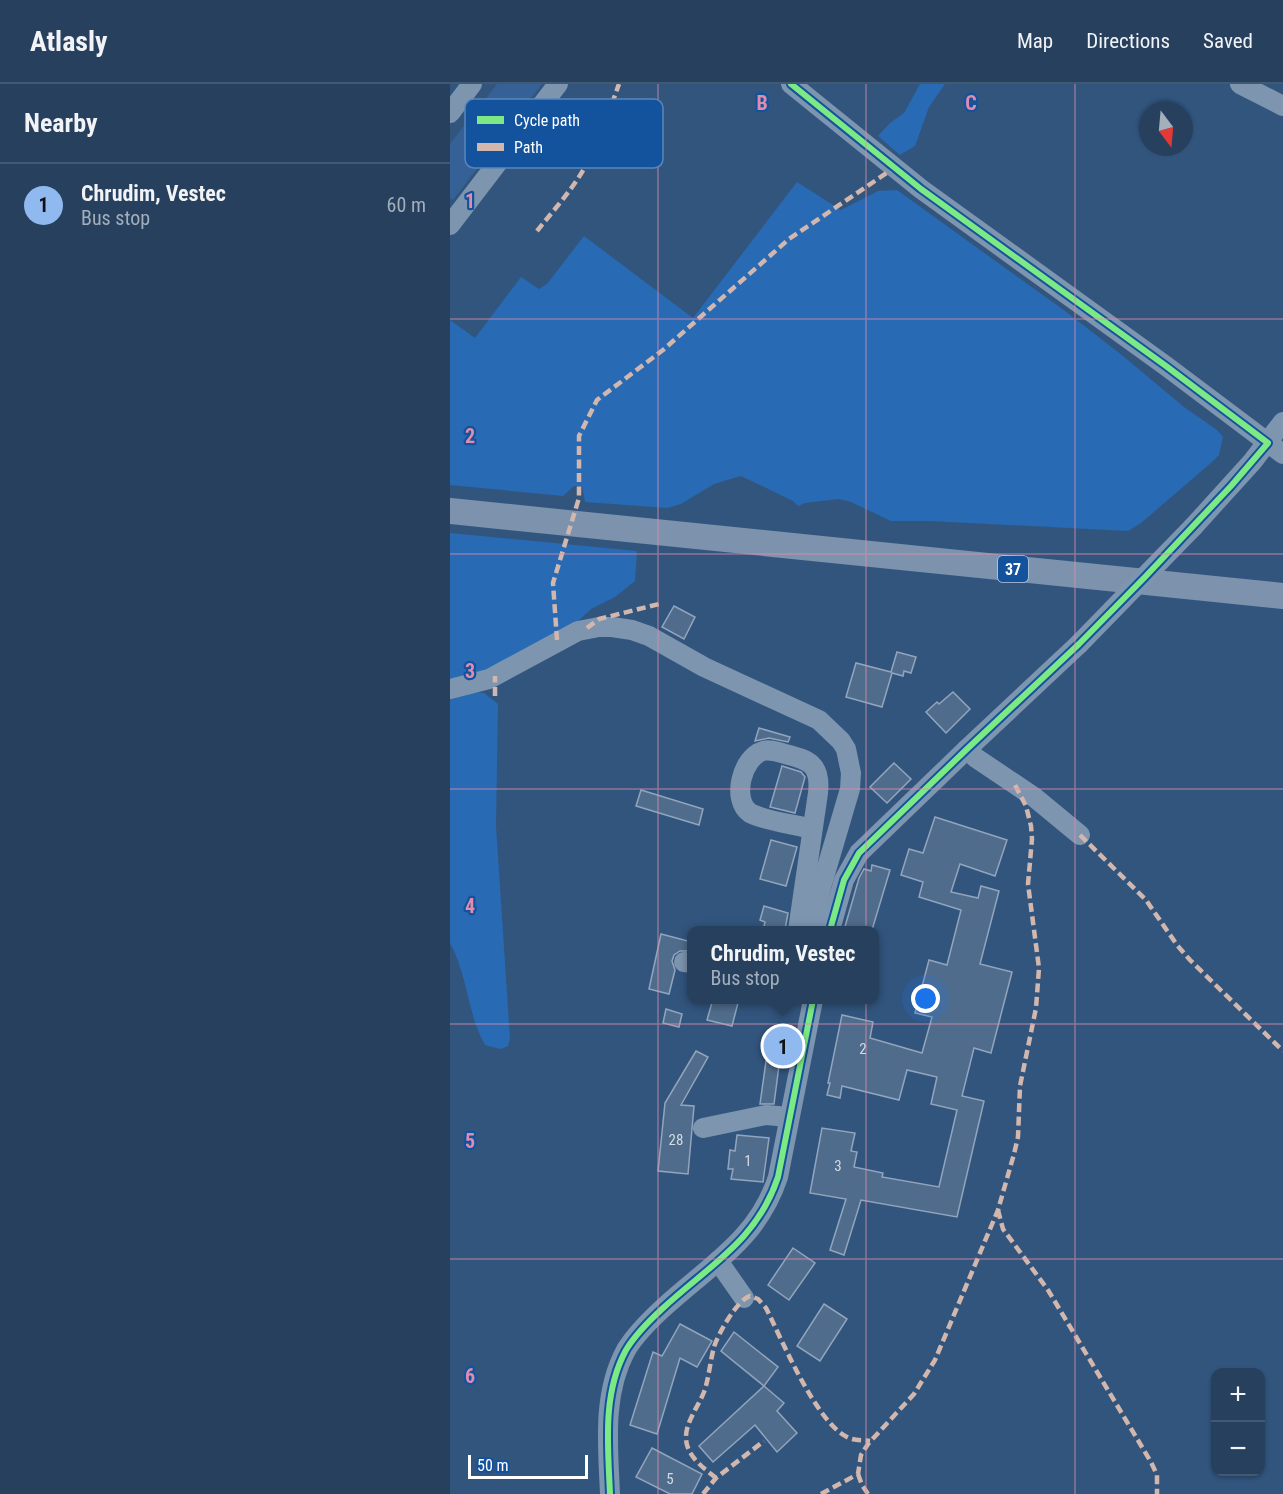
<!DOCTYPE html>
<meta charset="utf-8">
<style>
:root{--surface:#26405e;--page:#2e4764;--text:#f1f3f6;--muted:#a4afbc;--line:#425973;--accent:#90b9f0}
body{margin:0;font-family:"Roboto Condensed",sans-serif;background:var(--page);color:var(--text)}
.controls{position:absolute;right:18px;bottom:18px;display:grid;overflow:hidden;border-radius:12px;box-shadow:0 2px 4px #0004}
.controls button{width:54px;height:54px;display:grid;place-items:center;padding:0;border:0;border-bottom:2px solid var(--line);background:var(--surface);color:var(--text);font:30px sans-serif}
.compass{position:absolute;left:689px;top:18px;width:54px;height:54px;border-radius:50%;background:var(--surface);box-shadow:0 2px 4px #0004;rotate:164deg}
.scale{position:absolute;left:18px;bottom:15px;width:120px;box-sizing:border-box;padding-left:6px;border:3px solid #fff;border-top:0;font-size:16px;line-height:21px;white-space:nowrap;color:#fff;-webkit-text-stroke:4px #13539d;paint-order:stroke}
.you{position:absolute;left:476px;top:915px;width:21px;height:21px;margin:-15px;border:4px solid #fff;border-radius:50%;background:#1a73e8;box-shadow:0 0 0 9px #1a73e833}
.badge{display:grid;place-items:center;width:39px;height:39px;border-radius:50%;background:var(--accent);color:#111;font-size:20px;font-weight:700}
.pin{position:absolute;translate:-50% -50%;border:3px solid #fff;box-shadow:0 2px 6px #0006}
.popup{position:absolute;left:237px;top:842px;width:192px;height:78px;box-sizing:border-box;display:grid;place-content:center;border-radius:12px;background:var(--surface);filter:drop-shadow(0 2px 4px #0005);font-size:20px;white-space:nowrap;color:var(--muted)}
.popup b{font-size:22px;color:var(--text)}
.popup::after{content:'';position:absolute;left:50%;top:100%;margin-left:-12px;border:12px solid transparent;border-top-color:var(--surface)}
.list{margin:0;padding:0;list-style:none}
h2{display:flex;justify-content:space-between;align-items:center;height:78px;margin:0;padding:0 24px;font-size:26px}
h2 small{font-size:20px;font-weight:400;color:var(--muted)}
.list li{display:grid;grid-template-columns:39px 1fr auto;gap:18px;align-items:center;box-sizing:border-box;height:84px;padding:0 24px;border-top:2px solid var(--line)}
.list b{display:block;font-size:22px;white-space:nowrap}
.list p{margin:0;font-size:20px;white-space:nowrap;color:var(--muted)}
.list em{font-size:20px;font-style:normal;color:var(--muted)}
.map{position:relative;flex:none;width:833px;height:1410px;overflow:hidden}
header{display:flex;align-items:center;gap:36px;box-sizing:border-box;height:84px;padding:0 30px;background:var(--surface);border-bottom:2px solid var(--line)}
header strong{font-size:28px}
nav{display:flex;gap:33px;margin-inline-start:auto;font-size:21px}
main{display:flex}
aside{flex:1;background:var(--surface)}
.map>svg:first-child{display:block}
.green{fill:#286ab4}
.water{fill:#356197}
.building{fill:#506c8c;stroke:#92a5bc;stroke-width:1.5}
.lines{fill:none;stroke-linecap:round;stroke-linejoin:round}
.minor{stroke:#7d95af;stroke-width:20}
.major{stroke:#7c92ad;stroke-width:26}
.minor-bridge{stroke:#7d95af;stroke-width:20}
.quiet{stroke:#d1b7ad;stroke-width:4.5;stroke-dasharray:9 4.5;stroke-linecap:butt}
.cycleway-casing{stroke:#13539d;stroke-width:10}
.cycleway{stroke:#7ce984;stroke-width:6}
.grid{fill:none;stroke:#e08cad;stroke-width:1.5;stroke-opacity:0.55}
.labels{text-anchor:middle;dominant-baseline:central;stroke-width:4.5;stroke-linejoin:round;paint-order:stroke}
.number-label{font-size:15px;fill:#d3dae2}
.shield{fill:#13539d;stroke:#b8cbe2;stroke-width:1.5}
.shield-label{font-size:16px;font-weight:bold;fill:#fff}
.key{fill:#13539d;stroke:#5a87ba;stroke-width:1.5}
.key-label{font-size:16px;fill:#fff}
.grid-label{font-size:20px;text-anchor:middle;font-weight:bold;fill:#e08cad;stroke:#13539d;stroke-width:4.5;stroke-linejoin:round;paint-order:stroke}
</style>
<header>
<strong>Atlasly</strong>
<nav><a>Map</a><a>Directions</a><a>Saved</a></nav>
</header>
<main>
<aside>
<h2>Nearby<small></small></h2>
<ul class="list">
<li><span class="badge">1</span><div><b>Chrudim, Vestec</b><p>Bus stop</p></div><em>60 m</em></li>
</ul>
</aside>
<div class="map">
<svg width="833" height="1410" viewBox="0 0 833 1410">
<rect width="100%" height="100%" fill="#32557e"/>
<g class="green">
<path d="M 470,0 L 495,0 L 479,23 L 465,62 L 450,71 L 428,52 L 440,39 L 454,29 Z"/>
<path d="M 347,98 L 391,126 L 428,107 L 447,106 L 615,227 L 673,272 L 734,323 L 767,346 L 773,353 L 769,371 L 762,378 L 691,439 L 678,447 L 481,437 L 441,437 L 401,418 L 389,415 L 355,419 L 348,422 L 343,417 L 291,392 L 264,400 L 231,420 L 217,424 L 135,418 L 132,402 L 124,402 L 113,412 L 0,401 L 0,236 L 25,254 L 71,193 L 89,205 L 97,200 L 134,152 L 243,234 Z"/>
<path d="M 0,449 L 187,467 L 185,497 L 165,513 L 141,525 L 121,544 L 36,588 L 0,595 Z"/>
<path d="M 24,608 L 34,609 L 48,620 L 46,742 L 60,955 L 58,962 L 50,965 L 35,961 C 17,930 18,891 0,859 L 0,614 Z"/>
</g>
<g class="water">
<path d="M 47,0 L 92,0 L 63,37 L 35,16 Z"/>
<path d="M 16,39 L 45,61 L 3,116 L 0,114 L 0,60 Z"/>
</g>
<g class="building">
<path d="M 224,522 L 245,533 L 234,555 L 212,543 Z"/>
<path d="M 447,568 L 466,573 L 461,589 L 454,587 L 453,592 L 442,589 L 432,623 L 396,613 L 406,579 L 441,588 Z"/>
<path d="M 503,608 L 520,625 L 496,649 L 476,628 L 487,618 L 489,620 Z"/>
<path d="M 309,644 L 340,653 L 338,658 L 319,654 L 305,657 Z"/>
<path d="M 444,679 L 461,695 L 437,719 L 420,703 Z"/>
<path d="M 332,682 L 351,688 L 355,693 L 345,729 L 320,723 Z"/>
<path d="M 191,706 L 253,725 L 249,741 L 186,722 Z"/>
<path d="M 485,733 L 557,756 L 545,792 L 510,780 L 501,808 L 528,814 L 531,802 L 549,807 L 530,880 L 562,888 L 541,969 L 524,964 L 512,1012 L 534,1017 L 507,1133 L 411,1116 L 394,1171 L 380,1166 L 396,1115 L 360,1109 L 372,1044 L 405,1049 L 401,1067 L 407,1068 L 404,1083 L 433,1089 L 432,1093 L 489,1103 L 507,1026 L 481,1020 L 487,993 L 457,986 L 449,1016 L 392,1002 L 390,1014 L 377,1011 L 380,999 L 378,999 L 392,931 L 423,938 L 420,954 L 472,969 L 482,933 L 465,929 L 479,876 L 497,881 L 511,826 L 469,813 L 473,798 L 451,791 L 459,765 L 473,769 Z"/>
<path d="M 321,756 L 347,763 L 336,802 L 310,795 Z"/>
<path d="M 422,781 L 440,786 L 422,846 L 394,846 L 409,794 L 414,785 L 421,787 Z"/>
<path d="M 314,822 L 338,829 L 335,846 L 313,846 L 315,838 L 310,836 Z"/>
<path d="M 211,850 L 242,858 L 242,867 L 230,867 L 224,871 L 222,877 L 225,886 L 219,910 L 199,905 Z"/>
<path d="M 263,915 L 289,915 L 282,942 L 257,936 Z"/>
<path d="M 216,925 L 232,930 L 229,943 L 213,939 Z"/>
<path d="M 318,963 L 331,966 L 324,1020 L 310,1020 Z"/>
<path d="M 246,967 L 258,973 L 231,1021 L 244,1022 L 238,1090 L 208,1087 L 215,1019 Z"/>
<path d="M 287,1051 L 319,1054 L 313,1098 L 281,1095 L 283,1085 L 278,1085 L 280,1066 L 285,1067 Z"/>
<path d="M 343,1164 L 365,1179 L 339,1216 L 318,1201 Z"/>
<path d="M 374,1220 L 397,1235 L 370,1277 L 347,1262 Z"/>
<path d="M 230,1240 L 262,1257 L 247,1283 L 230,1274 L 207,1350 L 180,1341 L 203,1268 L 212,1272 Z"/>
<path d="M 284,1248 L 328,1283 L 314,1302 L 271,1267 Z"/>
<path d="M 314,1302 L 334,1319 L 327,1327 L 347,1349 L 327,1368 L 305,1341 L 263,1378 L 249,1362 Z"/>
<path d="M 202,1364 L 252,1390 L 242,1410 L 220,1410 L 186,1393 Z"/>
</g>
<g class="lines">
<g class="minor">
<path d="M 341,0 L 471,105 L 716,282 L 833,370"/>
<path d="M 790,0 L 833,22"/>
<path d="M 0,29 L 22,0"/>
<path d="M 0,141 L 108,0"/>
<path d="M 743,443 L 802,378 L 833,338"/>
<path d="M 0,605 L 39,595 L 128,547 L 149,543 L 162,543 L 182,546 L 199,552 L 254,583 L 369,636 L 391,657 L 396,665 L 401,689 L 400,705 L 372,800 L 361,846"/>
<path d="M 517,665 L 526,674 L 584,713 L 630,751"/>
<path d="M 348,846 L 368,709 C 371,681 360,676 335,670 C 328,668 320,665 313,667 C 292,673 281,716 300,729 C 312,736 347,741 362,745"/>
<path d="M 380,846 L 394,796 L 409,769 L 517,665 L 629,560"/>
<path d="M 234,878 L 242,879"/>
<path d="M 253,1044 L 316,1031 L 339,1033"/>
<path d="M 268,1177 L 294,1214"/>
<path d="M 160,1410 C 158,1362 152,1310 176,1266 C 185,1251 199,1237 212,1225 C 258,1182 307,1157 328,1093 L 363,916"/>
</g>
<path class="major" d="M 0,427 L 833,512"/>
<path class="minor-bridge" d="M 629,560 L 743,443"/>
<g class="quiet">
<path d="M 87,147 C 103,127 122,106 135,83 C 149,57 159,28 169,0"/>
<path d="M 137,544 L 149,535 L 209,520"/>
<path d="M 107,556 L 103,499 L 129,414 L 129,352 L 147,316 L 213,266 L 339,155 L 444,84"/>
<path d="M 45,612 L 45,592"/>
<path d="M 630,751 L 696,816 L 727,861 L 740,876 L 833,967"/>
<path d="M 548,1126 L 553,1145 L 598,1206 L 701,1378 L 707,1391 L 707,1410"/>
<path d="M 408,1390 L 412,1401 L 418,1410"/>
<path d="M 266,1394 C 254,1384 237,1373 236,1355 C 235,1339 248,1323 254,1308 C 259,1294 260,1278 264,1263 C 268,1250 287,1216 300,1212 L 308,1215 L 316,1224 C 332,1256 366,1338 397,1353 C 404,1357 413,1356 420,1357"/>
<path d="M 253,1410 L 266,1394 L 314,1357"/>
<path d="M 371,1410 L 408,1390 L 411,1371 L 418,1360 L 464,1310 L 485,1276 L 548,1126 L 564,1070 L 568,1053 L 570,1002 L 586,924 L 589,884 L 578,800 L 582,755 L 581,742 L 576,722 L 564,699"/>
</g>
<g class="cycleway-casing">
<g id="cycleway">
<path d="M 341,0 L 471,105 L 716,282 L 818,359 L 781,402 L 695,493 L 629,560 L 517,665 L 409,769 L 394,796 L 380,846"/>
<path d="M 160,1410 C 158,1362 152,1310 176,1266 C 185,1251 199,1237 212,1225 C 258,1182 307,1157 328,1093 L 363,916"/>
</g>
</g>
<use href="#cycleway" class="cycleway"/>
</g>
<path class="grid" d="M 208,0 L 208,1410M 416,0 L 416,1410M 625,0 L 625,1410M 0,235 L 833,235M 0,470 L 833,470M 0,705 L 833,705M 0,940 L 833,940M 0,1175 L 833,1175"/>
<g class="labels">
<g class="number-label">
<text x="413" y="965">2</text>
<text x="226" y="1056">28</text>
<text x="298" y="1077">1</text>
<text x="388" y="1082">3</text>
<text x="220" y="1395">5</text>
</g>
<rect class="shield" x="548" y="472" width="30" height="26" rx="4.5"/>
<g class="shield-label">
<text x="563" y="485">37</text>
</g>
</g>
<rect x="15" y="15" width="198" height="69" rx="9" class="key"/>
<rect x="27" y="32" width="27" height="8" fill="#7ce984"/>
<rect x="27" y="59" width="27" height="8" fill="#d1b7ad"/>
<g class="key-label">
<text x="64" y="42">Cycle path</text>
<text x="64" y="69">Path</text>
</g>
<g class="grid-label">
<text x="312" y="26">B</text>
<text x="521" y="26">C</text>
<text x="20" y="124">1</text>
<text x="20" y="359">2</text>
<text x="20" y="594">3</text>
<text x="20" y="829">4</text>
<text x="20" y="1064">5</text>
<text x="20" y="1299">6</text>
</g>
</svg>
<div class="controls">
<button>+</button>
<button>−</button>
</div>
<svg class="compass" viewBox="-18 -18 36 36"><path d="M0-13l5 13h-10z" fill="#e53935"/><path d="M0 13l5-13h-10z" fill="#a4afbc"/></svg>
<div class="scale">50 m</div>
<div class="you"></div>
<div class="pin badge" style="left:333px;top:962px">1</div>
<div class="popup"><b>Chrudim, Vestec</b>Bus stop</div>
</div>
</main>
